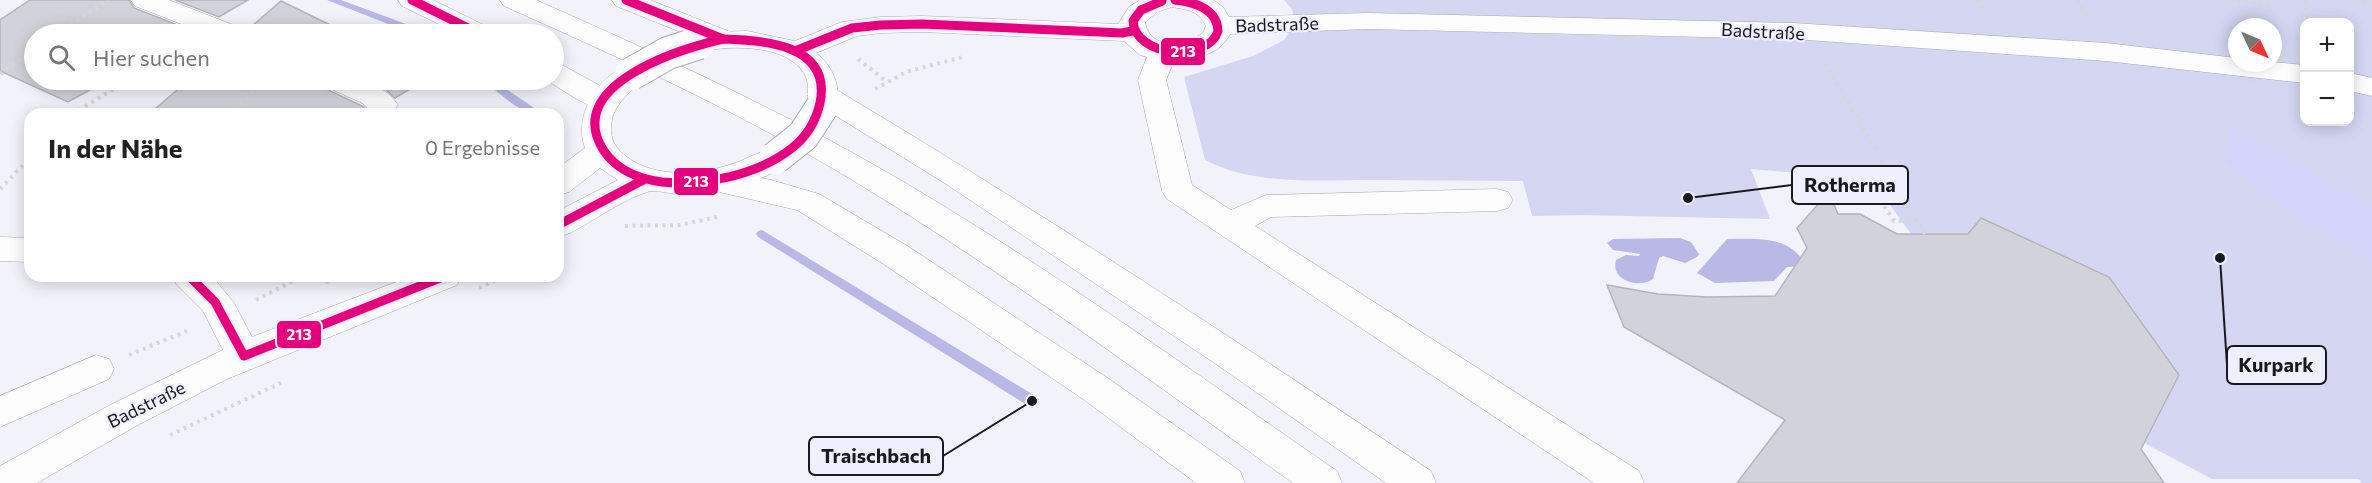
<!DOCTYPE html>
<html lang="de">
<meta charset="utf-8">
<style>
:root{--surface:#fff;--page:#f6f6f6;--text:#222;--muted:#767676;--line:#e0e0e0}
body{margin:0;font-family:Commissioner,sans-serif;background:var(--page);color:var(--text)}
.controls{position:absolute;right:18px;top:18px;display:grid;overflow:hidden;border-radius:12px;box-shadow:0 3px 15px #0003}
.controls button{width:54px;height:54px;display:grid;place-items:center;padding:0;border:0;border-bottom:2px solid var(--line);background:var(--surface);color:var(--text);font:30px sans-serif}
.compass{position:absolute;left:2228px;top:18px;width:54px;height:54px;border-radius:50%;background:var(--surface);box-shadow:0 3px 15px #0003;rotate:134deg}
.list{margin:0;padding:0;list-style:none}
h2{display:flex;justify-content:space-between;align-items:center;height:78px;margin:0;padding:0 24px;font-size:26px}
h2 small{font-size:20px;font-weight:400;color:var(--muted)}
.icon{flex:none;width:33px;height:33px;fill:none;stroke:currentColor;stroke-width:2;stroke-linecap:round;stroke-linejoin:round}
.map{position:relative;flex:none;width:2372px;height:483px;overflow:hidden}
.search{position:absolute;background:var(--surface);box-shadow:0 3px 15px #0003;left:24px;top:24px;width:540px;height:66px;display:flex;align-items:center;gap:15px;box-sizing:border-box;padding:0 21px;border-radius:33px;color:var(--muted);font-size:22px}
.panel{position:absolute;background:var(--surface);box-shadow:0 3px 15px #0003;left:24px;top:108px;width:540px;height:174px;border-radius:18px}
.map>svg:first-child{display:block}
.green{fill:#d5d6f2;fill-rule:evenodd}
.forest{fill:#d4d4fa}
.water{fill:#bab9e6}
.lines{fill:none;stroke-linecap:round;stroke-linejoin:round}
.stream{fill:#bab9e6;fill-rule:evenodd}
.building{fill:#d2d2da;stroke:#b4b5bb;stroke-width:1.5}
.minor-casing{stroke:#a9aab0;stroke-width:1}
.major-casing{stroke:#a9aab0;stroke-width:1}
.path{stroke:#d7d7da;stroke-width:4;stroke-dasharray:3 4.5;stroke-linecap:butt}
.minor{fill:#fdfdfe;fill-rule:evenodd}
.major{fill:#fdfdfe;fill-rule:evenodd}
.minor-bridge-casing{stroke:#a9aab0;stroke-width:34;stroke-linecap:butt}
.minor-bridge{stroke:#fdfdfe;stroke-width:32}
.bus-1-casing{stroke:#eff0fe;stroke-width:14}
.bus-1{stroke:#e5007d;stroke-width:9}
.labels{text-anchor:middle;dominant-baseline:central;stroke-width:4.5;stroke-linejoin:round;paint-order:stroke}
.street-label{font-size:18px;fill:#191921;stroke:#eff0fe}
.leader{fill:none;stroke:#191921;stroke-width:2}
.callout-dot{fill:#191921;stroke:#eff0fe;stroke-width:2}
.callout{fill:#eff0fe;stroke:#191921;stroke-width:2}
.callout-label{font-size:20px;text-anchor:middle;font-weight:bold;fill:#191921}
.line-badge{stroke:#eff0fe;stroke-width:2}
.badge-label{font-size:16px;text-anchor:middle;font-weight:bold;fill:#fff}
</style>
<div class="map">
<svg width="2372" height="483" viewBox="0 0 2372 483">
<rect width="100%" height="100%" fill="#f2f3fa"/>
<path class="green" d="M 1284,0 L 2372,0 L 2372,483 L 2362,483 L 2359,479 L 2212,479 L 2144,443 L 2179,375 L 2109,277 L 1981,218 L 1964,239 L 1952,234 L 1911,234 L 1888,202 L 1810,174 L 1751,169 L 1770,219 L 1581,215 L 1532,216 L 1523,181 C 1473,181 1422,180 1372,180 C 1317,180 1255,186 1205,160 L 1184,77 L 1253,56 L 1284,40 L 1295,24 L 1292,9 ZM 2304,22 L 2350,22 L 2350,122 L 2304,122 ZM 2237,27 L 2273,27 L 2273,63 L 2237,63 Z"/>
<path class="forest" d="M 2232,126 L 2372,207 L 2372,263 L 2277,203 L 2225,162 Z"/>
<g class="water">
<path d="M 1680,238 L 1691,242 L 1699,254 L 1697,257 L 1685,263 L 1663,256 L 1659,258 L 1653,279 C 1640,289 1610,281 1616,260 L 1626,255 L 1639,256 L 1640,254 L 1613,250 L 1607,243 L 1613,239 Z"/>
<path d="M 1727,239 C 1757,239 1791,235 1806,266 L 1787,267 L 1774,281 L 1715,283 L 1697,273 Z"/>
</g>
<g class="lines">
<g class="stream">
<path d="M 327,0 L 341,0 L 406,24 L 421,34 L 410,34 L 398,28 Z"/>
<path d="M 482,80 L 493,80 L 543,114 L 530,114 L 514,105 Z"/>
<path d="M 762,230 L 1037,397 L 1039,401 L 1037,405 L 1032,406 L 1027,405 L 758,237 L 756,234 L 758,231 Z"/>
</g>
</g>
<g class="building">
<path d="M 30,0 L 129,0 L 134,8 L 193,31 L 187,34 L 34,34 L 34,80 L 108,80 L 68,102 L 0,71 L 0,20 Z"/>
<path d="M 175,0 L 248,0 L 219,17 Z"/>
<path d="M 281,1 L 349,34 L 247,34 L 246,31 Z"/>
<path d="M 189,80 L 319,80 L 324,88 L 364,107 L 360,114 L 149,114 Z"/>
<path d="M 364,80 L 425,80 L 395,98 L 384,88 Z"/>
<path d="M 1829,192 L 1838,214 L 1860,214 L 1897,234 L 1968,234 L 1981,218 L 2109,277 L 2179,375 L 2141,449 L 2164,483 L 1737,483 L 1785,420 L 1624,327 L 1607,285 L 1658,294 L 1707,297 L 1775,296 L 1807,248 L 1797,228 Z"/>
</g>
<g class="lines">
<g class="minor-casing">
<g id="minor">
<path d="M 131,0 L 169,0 L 241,28 L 245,34 L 207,34 L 135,6 Z"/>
<path d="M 1140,0 L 1213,0 L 1223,7 L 1229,17 L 1368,13 L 1793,23 L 2106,43 L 2237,58 L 2237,63 L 2273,62 L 2304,65 L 2304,83 L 2106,61 L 1793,39 L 1368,29 L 1230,34 C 1220,55 1195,59 1174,61 L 1166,80 L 1192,185 L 1231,210 L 1266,195 L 1497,189 L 1508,192 L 1513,200 L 1508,208 L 1497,211 L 1271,217 L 1255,226 L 1639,471 L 1644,483 L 1594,483 L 1167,199 L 1162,191 L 1138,80 L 1147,57 L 1140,55 L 1124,41 L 922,32 L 881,33 L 857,36 L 816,53 C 834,66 845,94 832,114 L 822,117 L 812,114 C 804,101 812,86 804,73 C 788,49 752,47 726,48 C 713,49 702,52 689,49 L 685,43 L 689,37 L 713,32 L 747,31 L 795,41 L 842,22 L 881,17 L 922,16 L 1118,24 L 1129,7 ZM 1172,7 C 1188,10 1198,10 1206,26 L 1203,33 C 1184,46 1150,51 1145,22 L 1157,12 Z"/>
<path d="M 631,65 L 641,68 L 645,74 C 633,93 613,101 611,126 C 610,140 616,149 627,157 C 657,180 705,174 738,162 C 755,155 768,146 786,151 L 790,158 C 776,182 706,194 679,194 C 670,194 655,189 647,192 C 620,201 595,220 570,233 L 558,237 L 558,211 L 618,180 L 600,168 L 569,192 L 558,195 L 558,168 L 585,148 C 573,116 598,73 631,65 Z"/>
<path d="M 2350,73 L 2372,78 L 2372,96 L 2350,91 Z"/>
<path d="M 321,80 C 348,77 381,79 398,105 L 392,114 L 362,114 L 367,107 L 362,103 L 325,86 Z"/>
<path d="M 0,237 L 30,238 L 30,262 L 0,261 Z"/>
<path d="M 172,276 L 212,276 L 234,303 L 252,337 L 412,276 L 462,276 L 457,285 L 227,379 L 136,426 L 37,483 L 0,483 L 0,466 L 110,405 L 223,350 L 203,311 L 177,285 Z"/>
<path d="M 96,355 L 109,359 L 114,369 L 109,379 L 0,427 L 0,396 Z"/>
</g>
</g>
<g class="major-casing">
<g id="major">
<path d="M 398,0 L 433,0 L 490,28 L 494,34 L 459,34 L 402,6 Z"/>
<path d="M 500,0 L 536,0 C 649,50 761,101 869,162 C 1031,254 1183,365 1337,471 L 1342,483 L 1293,483 C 1147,378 1003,271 849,178 C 739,112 621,58 504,6 Z"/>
<path d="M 612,0 L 650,0 L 733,33 L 737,39 L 733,45 L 723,48 L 713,45 L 616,6 Z"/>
<path d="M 554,63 L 564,66 L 615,94 L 620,101 L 615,108 C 592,114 566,91 546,80 L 554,80 Z"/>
<path d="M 822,85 L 832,87 C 1036,209 1234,339 1431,471 L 1436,483 L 1386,483 L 1216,364 L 946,184 L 812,101 L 807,94 L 812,87 Z"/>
<path d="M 713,169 L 771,180 L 819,194 L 909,247 L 1109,379 L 1240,471 L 1245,483 L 1196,483 L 1083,399 L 885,265 L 797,210 L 702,188 L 697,180 L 702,172 Z"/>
</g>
</g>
<g class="path">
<path d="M 1978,0 L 1986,15"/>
<path d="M 2077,0 L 2089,20"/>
<path d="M 2230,0 L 2267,4 L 2274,0"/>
<path d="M 2304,0 L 2309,22"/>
<path d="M 2356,0 L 2372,4"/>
<path d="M 58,34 L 108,0"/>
<path d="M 858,59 L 886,81"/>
<path d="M 1825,63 L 1925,234"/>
<path d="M 0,74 L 34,50"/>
<path d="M 875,89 L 906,72 L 963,57"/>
<path d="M 72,114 L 129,80"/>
<path d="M 229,114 L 266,80"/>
<path d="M 0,189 L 30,158"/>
<path d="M 1880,200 L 1894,221 L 1917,221"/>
<path d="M 625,226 L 680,225 L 721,216"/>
<path d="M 304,276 L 332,283"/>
<path d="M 479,288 L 505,276"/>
<path d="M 256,300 L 303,276"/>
<path d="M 129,355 L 189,330"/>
<path d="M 170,435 L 285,381"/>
</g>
<use href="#minor" class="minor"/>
<use href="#major" class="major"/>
<g class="minor-bridge-casing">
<g id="minor-bridge">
<path d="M 631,74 L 668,53 L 699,43"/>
<path d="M 775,158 L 803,136 L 822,107"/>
</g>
</g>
<use href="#minor-bridge" class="minor-bridge"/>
<g class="bus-1-casing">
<g id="bus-1">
<path d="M 412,0 L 480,34"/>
<path d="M 626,0 L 723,39"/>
<path d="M 1162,1 L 1141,10 L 1133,21 C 1135,57 1208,63 1218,31 C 1217,8 1194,2 1175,0"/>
<path d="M 723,39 C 763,40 832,44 820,103 C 816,121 806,137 792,148 C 758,175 704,186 662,182 C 639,179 617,170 604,151 C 561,85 680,49 723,39 Z"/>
<path d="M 795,51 L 852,28 L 881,25 L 922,24 L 1122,33 L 1132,31"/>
<path d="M 558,225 L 645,179"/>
<path d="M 189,276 L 215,302 L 244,356 L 445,276"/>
</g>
</g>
<use href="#bus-1" class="bus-1"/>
</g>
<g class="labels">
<g class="street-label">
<text transform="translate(1277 24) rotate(-2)">Badstraße</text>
<text transform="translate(1763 31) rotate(3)">Badstraße</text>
<text transform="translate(146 404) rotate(-26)">Badstraße</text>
</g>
</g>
<path class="leader" d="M1688 198L1792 185M2220 258L2227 365M1032 401L943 456"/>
<g class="callout-dot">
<circle cx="1688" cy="198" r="6"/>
<circle cx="2220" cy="258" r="6"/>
<circle cx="1032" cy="401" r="6"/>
</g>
<g class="callout">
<rect x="1792" y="166" width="116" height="38" rx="6"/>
<rect x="2227" y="346" width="99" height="38" rx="6"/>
<rect x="809" y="437" width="134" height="38" rx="6"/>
</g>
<g class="callout-label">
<text x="1850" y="192">Rotherma</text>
<text x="2276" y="372">Kurpark</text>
<text x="876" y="463">Traischbach</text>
</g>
<g class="line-badge">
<rect x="1160" y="37" width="46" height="29" rx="6" fill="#e5007d"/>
<rect x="673" y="167" width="46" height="29" rx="6" fill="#e5007d"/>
<rect x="276" y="320" width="46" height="29" rx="6" fill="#e5007d"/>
</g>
<g class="badge-label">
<text x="1183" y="57">213</text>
<text x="696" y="187">213</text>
<text x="299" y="340">213</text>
</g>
</svg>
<div class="controls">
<button>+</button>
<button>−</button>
</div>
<svg class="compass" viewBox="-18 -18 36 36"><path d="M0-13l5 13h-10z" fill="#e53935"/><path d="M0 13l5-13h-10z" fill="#767676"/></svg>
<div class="search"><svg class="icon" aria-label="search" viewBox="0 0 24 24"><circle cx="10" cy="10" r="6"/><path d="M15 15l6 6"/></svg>Hier suchen</div>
<section class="panel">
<h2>In der Nähe<small>0 Ergebnisse</small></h2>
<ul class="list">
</ul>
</section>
</div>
